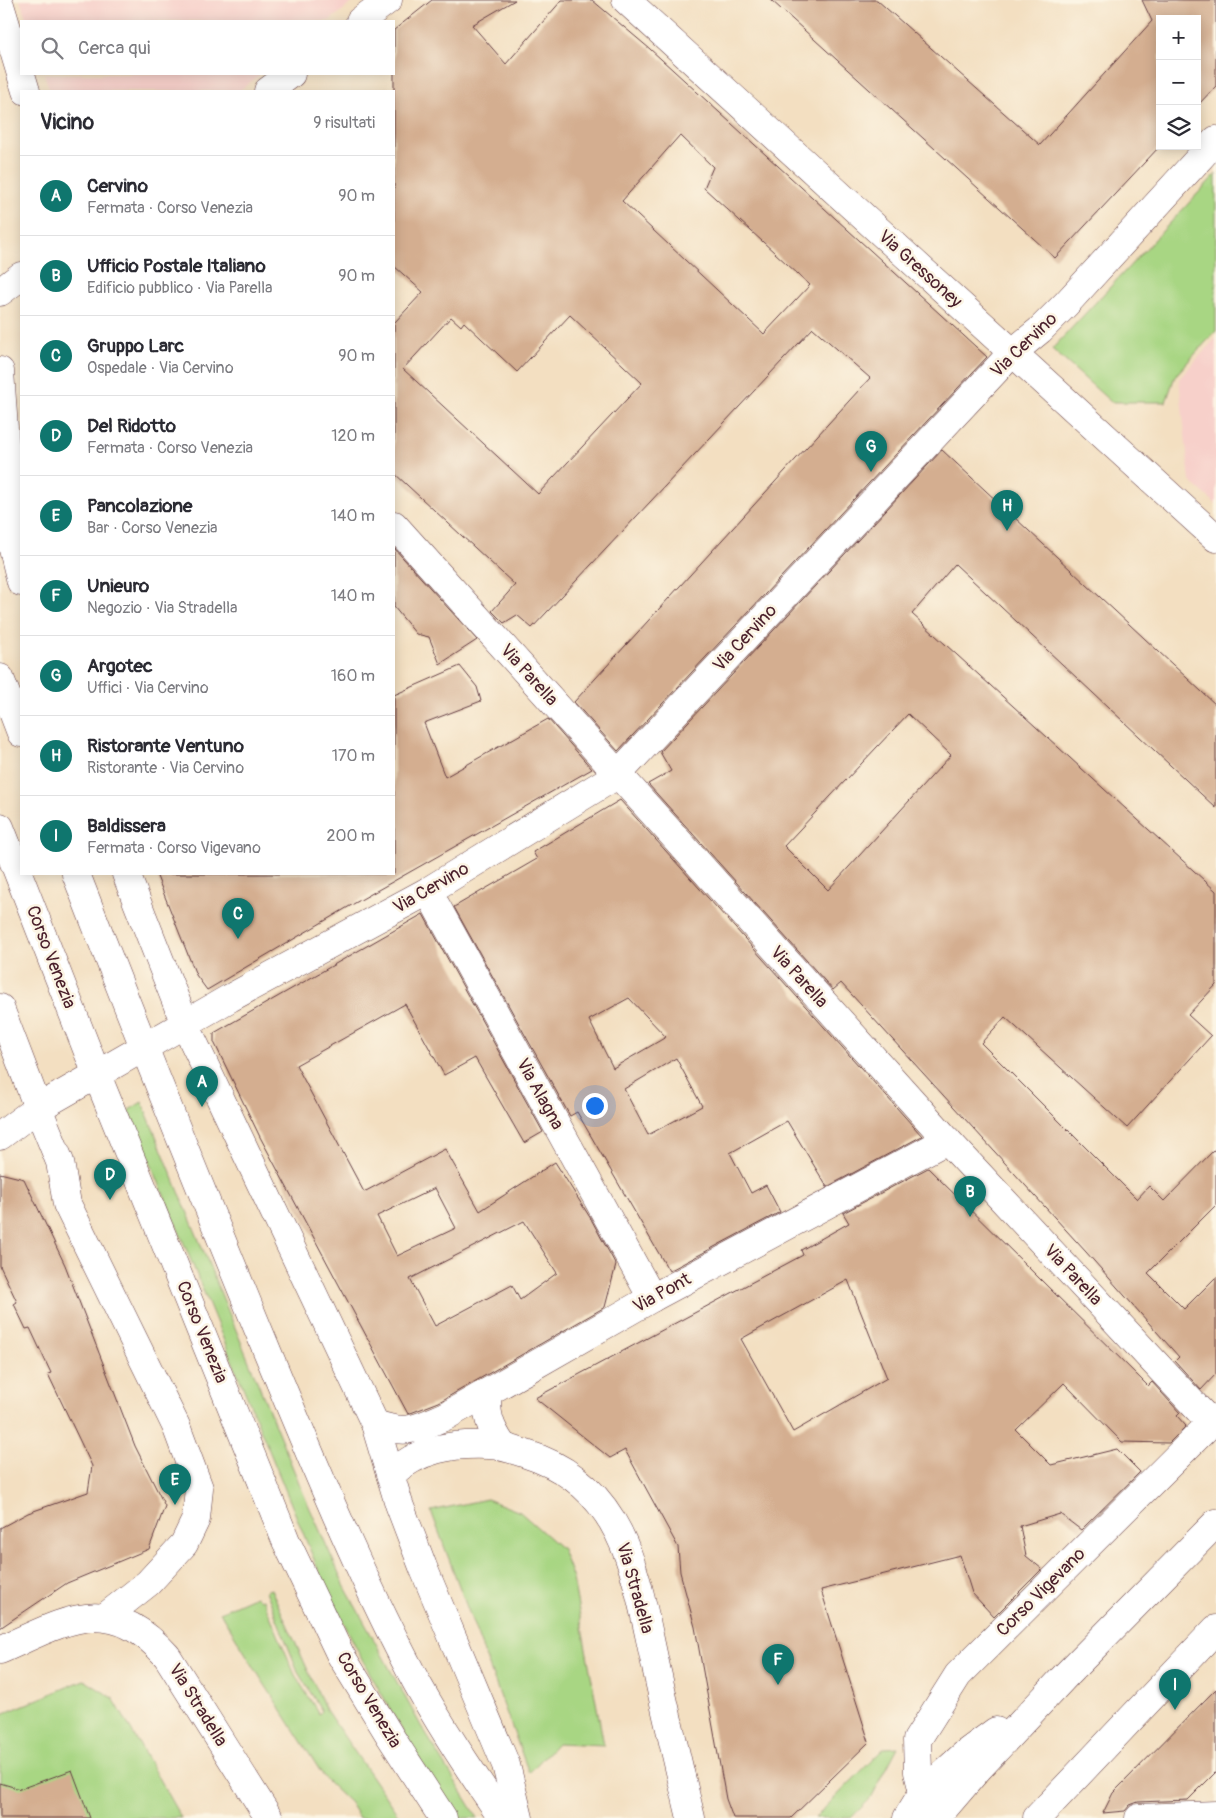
<!DOCTYPE html>
<html lang="it">
<meta charset="utf-8">
<style>
:root{--surface:#fff;--page:#f2f2f3;--text:#2b2b33;--muted:#7c7c81;--line:#e1e1e2;--accent:#0f766e}
body{margin:0;font-family:Pangolin,sans-serif;background:var(--page);color:var(--text)}
.controls{position:absolute;right:15px;top:15px;display:grid;overflow:hidden;border-radius:0px;box-shadow:0 2px 12px #0003}
.controls button{width:45px;height:45px;display:grid;place-items:center;padding:0;border:0;border-bottom:1px solid var(--line);background:var(--surface);color:var(--text);font:25px sans-serif}
.you{position:absolute;left:594px;top:1105px;width:18px;height:18px;margin:-12px;border:4px solid #fff;border-radius:50%;background:#1a73e8;box-shadow:0 0 0 8px #1a73e833}
.badge{display:grid;place-items:center;width:32px;height:32px;border-radius:50%;background:var(--accent);color:#fff;font-size:16px;font-weight:700}
.pin{position:absolute;translate:-50% -41px;filter:drop-shadow(0 1px 2px #0008)}
.pin::after{content:'';position:absolute;top:26px;width:18px;height:15px;background:inherit;clip-path:polygon(0 0,100% 0,50% 100%)}
.list{margin:0;padding:0;list-style:none}
h2{display:flex;justify-content:space-between;align-items:center;height:65px;margin:0;padding:0 20px;font-size:21px}
h2 small{font-size:16px;font-weight:400;color:var(--muted)}
.list li{display:grid;grid-template-columns:32px 1fr auto;gap:15px;align-items:center;box-sizing:border-box;height:80px;padding:0 20px;border-top:1px solid var(--line)}
.list b{display:block;font-size:19px;white-space:nowrap}
.list p{margin:0;font-size:16px;white-space:nowrap;color:var(--muted)}
.list em{font-size:16px;font-style:normal;color:var(--muted)}
.icon{flex:none;width:28px;height:28px;fill:none;stroke:currentColor;stroke-width:2;stroke-linecap:round;stroke-linejoin:round}
.map{position:relative;flex:none;width:1216px;height:1818px;overflow:hidden}
.search{position:absolute;background:var(--surface);box-shadow:0 2px 12px #0003;left:20px;top:20px;width:375px;height:55px;display:flex;align-items:center;gap:12px;box-sizing:border-box;padding:0 18px;border-radius:0px;color:var(--muted);font-size:19px}
.panel{position:absolute;background:var(--surface);box-shadow:0 2px 12px #0003;left:20px;top:90px;width:375px;height:785px;border-radius:0px}
.map>svg:first-child{display:block}
.built{fill:#f7d0ca}
.green{fill:#a8d683;stroke:#797a57}
.building{fill:#d4ae90;fill-rule:evenodd}
.lines{fill:none;stroke-linecap:round;stroke-linejoin:round}
.minor-casing{stroke:#633c42;stroke-width:29}
.major-casing{stroke:#633c42;stroke-width:29}
.minor{stroke:#fff;stroke-width:28}
.major{stroke:#fff;stroke-width:28}
.labels{text-anchor:middle;dominant-baseline:central;stroke-width:5;stroke-linejoin:round;paint-order:stroke}
.street-label{font-size:18px;fill:#4a1f2b;stroke:#fcf5e5}
</style>
<div class="map">
<svg width="1216" height="1818" viewBox="0 0 1216 1818">
<rect width="100%" height="100%" fill="#fcf5e5"/>
<filter id="ink" filterUnits="userSpaceOnUse"><feTurbulence type="fractalNoise" baseFrequency=".02" numOctaves="2"/><feDisplacementMap in="SourceGraphic" scale="10" xChannelSelector="R" yChannelSelector="G"/><feConvolveMatrix kernelMatrix="1 2 1 2 8 2 1 2 1" color-interpolation-filters="sRGB"/></filter>
<filter id="wash" filterUnits="userSpaceOnUse"><feTurbulence type="fractalNoise" baseFrequency=".0096" numOctaves="4" result="noise"/><feDisplacementMap in="SourceGraphic" scale="20" xChannelSelector="R" yChannelSelector="G"/><feGaussianBlur stdDeviation="1.12" result="paint"/><feColorMatrix in="noise" values="0 0 0 0 0 0 0 0 0 0 0 0 0 0 0 0 0 1.4 0 .05"/><feComposite in="paint" operator="in"/></filter>
<g filter="url(#wash)">
<rect width="100%" height="100%" fill="#f3dfc1"/>
<g class="built">
<path d="M 20,0 L 356,0 L 329,21 L 27,21 Z"/>
<path d="M 44,74 L 261,74 L 239,91 L 50,91 Z"/>
<path d="M 1216,338 L 1216,504 L 1190,481 L 1179,379 Z"/>
</g>
<g class="green">
<path d="M 1216,174 L 1216,331 L 1175,376 L 1166,402 L 1111,402 L 1052,349 Z"/>
<path d="M 142,1102 L 304,1495 L 345,1587 L 421,1726 L 478,1818 L 457,1818 L 418,1758 L 363,1661 L 322,1579 L 129,1110 Z"/>
<path d="M 487,1499 L 520,1512 L 562,1549 L 573,1579 L 604,1745 L 557,1743 L 529,1773 L 431,1511 Z"/>
<path d="M 271,1589 L 326,1710 L 400,1818 L 359,1818 L 350,1803 L 326,1780 L 260,1677 L 220,1612 L 256,1596 L 260,1600 L 263,1599 L 295,1675 L 319,1714 L 322,1711 L 299,1674 L 266,1591 Z"/>
<path d="M 84,1680 L 113,1698 L 181,1818 L 0,1818 L 0,1715 Z"/>
<path d="M 898,1747 L 871,1798 L 851,1818 L 815,1818 L 882,1750 L 885,1748 Z"/>
</g>
<g id="blocks">
<g class="building">
<path d="M 432,0 L 515,0 L 472,25 L 506,64 L 562,0 L 592,0 L 650,49 L 987,357 L 618,751 L 574,702 L 870,378 L 813,328 L 532,628 L 517,615 L 504,623 L 492,611 L 515,585 L 394,473 L 394,323 L 423,292 L 394,266 L 394,30 ZM 680,135 L 713,167 L 704,188 L 810,285 L 764,334 L 622,201 ZM 570,315 L 642,383 L 538,494 L 403,369 L 451,317 L 461,326 L 464,322 L 517,372 Z"/>
<path d="M 771,0 L 877,0 L 1040,145 L 1152,21 L 1142,0 L 1216,0 L 1216,86 L 1197,106 L 1197,19 L 1160,19 L 1160,146 L 1055,258 Z"/>
<path d="M 942,450 L 1216,705 L 1216,808 L 955,564 L 912,614 L 1216,891 L 1216,985 L 1188,1015 L 1211,1036 L 1127,1128 L 1005,1017 L 981,1043 L 1137,1199 L 1149,1186 L 1164,1201 L 1216,1148 L 1216,1205 L 1148,1273 L 1184,1309 L 1216,1277 L 1216,1374 L 1201,1390 L 1175,1361 L 1179,1357 L 1086,1252 L 841,983 L 833,990 L 648,784 L 671,771 L 660,752 ZM 908,714 L 951,755 L 828,890 L 784,846 Z"/>
<path d="M 394,548 L 477,640 L 440,664 L 429,637 L 416,634 L 394,607 Z"/>
<path d="M 460,666 L 477,687 L 481,701 L 424,723 L 445,777 L 548,719 L 592,769 L 355,903 L 207,990 L 196,975 L 156,874 L 394,874 L 394,695 Z"/>
<path d="M 620,800 L 922,1136 L 827,1187 L 787,1121 L 730,1153 L 751,1193 L 766,1185 L 780,1212 L 669,1271 L 577,1112 L 570,1116 L 454,907 L 537,859 L 533,852 ZM 629,998 L 666,1037 L 613,1068 L 589,1020 ZM 676,1058 L 702,1106 L 648,1135 L 624,1089 Z"/>
<path d="M 423,914 L 543,1132 L 524,1143 L 475,1058 L 444,1075 L 405,1004 L 296,1065 L 364,1192 L 445,1149 L 480,1211 L 555,1162 L 591,1219 L 616,1265 L 605,1307 L 439,1402 L 408,1414 L 260,1137 L 214,1042 L 214,1033 ZM 435,1188 L 456,1228 L 397,1256 L 377,1216 ZM 524,1221 L 557,1273 L 520,1300 L 512,1285 L 435,1326 L 410,1279 Z"/>
<path d="M 928,1168 L 1148,1386 L 1152,1382 L 1180,1413 L 1177,1416 L 1186,1426 L 1169,1443 L 1122,1442 L 1064,1383 L 1016,1430 L 1051,1465 L 1117,1449 L 1140,1472 L 1081,1530 L 1060,1514 L 1020,1526 L 1026,1556 L 1042,1569 L 994,1617 L 972,1593 L 960,1555 L 821,1590 L 869,1742 L 791,1818 L 733,1818 L 726,1799 L 695,1627 L 680,1572 L 678,1547 L 625,1450 L 610,1458 L 535,1398 L 803,1255 L 801,1250 L 849,1223 L 843,1213 ZM 848,1280 L 887,1378 L 793,1432 L 741,1339 Z"/>
<path d="M 0,1173 L 24,1179 L 65,1265 L 135,1446 L 165,1506 L 149,1549 L 67,1583 L 0,1628 L 0,1528 L 28,1513 L 88,1492 L 92,1466 L 48,1374 L 51,1373 L 30,1328 L 26,1329 L 14,1304 L 17,1302 L 0,1266 Z"/>
<path d="M 1216,1689 L 1216,1772 L 1188,1800 L 1138,1802 L 1130,1805 L 1125,1811 L 1103,1813 L 1113,1793 Z"/>
<path d="M 72,1770 L 90,1818 L 0,1818 L 0,1783 L 20,1789 Z"/>
</g>
</g>
</g>
<g filter="url(#ink)">
<use href="#blocks" fill-opacity="0" stroke="#633c42" stroke-width="1"/>
<g class="lines">
<g class="minor-casing">
<g id="minor">
<path d="M 626,0 L 1216,538"/>
<path d="M 0,5 L 26,91"/>
<path d="M 360,21 L 388,0"/>
<path d="M 268,91 L 291,74"/>
<path d="M 0,292 L 21,276"/>
<path d="M 0,371 L 12,545 L 21,582"/>
<path d="M 394,525 L 947,1140 L 1211,1423"/>
<path d="M 126,874 L 185,1024 L 375,1424 L 399,1504 L 423,1567 L 506,1765 L 519,1818"/>
<path d="M 428,891 L 652,1298"/>
<path d="M 0,1008 L 38,1108 L 60,1162 L 67,1204 L 176,1426 L 199,1488 L 196,1519 L 184,1544 L 148,1583 L 105,1617"/>
<path d="M 0,1136 L 36,1109 L 54,1099 L 230,998 L 428,891 L 617,775 L 1012,353 L 1040,330 L 1066,304 L 1216,140"/>
<path d="M 488,1392 C 485,1414 490,1427 502,1445"/>
<path d="M 375,1424 C 408,1435 415,1429 446,1416 L 652,1298 L 947,1140"/>
<path d="M 391,1474 C 419,1449 452,1443 489,1445 C 507,1446 523,1453 540,1459 C 629,1495 637,1584 656,1667 C 667,1717 679,1768 691,1818"/>
<path d="M 0,1650 C 66,1621 109,1591 167,1656 L 269,1818"/>
<path d="M 923,1792 L 918,1772 L 917,1740 L 958,1675 L 1216,1418"/>
<path d="M 1037,1818 L 1216,1629"/>
<path d="M 1139,1818 L 1216,1815"/>
</g>
</g>
<g class="major-casing">
<g id="major">
<path d="M 0,678 L 21,733"/>
<path d="M 0,827 L 97,1075 L 286,1541 L 340,1654 L 390,1736 L 443,1818"/>
<path d="M 76,874 C 135,1026 196,1178 258,1329 C 306,1445 353,1561 411,1672 C 438,1723 470,1771 503,1818"/>
<path d="M 907,1818 L 923,1792 L 966,1753 L 996,1731"/>
<path d="M 936,1818 L 978,1769 L 1067,1674 L 1216,1523"/>
</g>
</g>
<use href="#minor" class="minor"/>
<use href="#major" class="major"/>
</g>
</g>
<g class="labels">
<g class="street-label">
<text transform="translate(920 269) rotate(42)">Via Gressoney</text>
<text transform="translate(1024 345) rotate(-44)">Via Cervino</text>
<text transform="translate(745 638) rotate(-47)">Via Cervino</text>
<text transform="translate(529 675) rotate(48)">Via Parella</text>
<text transform="translate(431 888) rotate(-30)">Via Cervino</text>
<text transform="translate(51 957) rotate(69)">Corso Venezia</text>
<text transform="translate(799 977) rotate(48)">Via Parella</text>
<text transform="translate(540 1094) rotate(61)">Via Alagna</text>
<text transform="translate(1073 1275) rotate(47)">Via Parella</text>
<text transform="translate(662 1293) rotate(-29)">Via Pont</text>
<text transform="translate(202 1332) rotate(68)">Corso Venezia</text>
<text transform="translate(635 1588) rotate(74)">Via Stradella</text>
<text transform="translate(1041 1592) rotate(-45)">Corso Vigevano</text>
<text transform="translate(369 1700) rotate(59)">Corso Venezia</text>
<text transform="translate(198 1705) rotate(58)">Via Stradella</text>
</g>
</g>
</svg>
<div class="controls">
<button>+</button>
<button>−</button>
<button><svg class="icon" aria-label="layers" viewBox="0 0 24 24"><path d="M12 4l9 5-9 5-9-5zM3 14l9 5 9-5"/></svg></button>
</div>
<div class="you"></div>
<div class="pin badge" style="left:202px;top:1107px">A</div>
<div class="pin badge" style="left:970px;top:1217px">B</div>
<div class="pin badge" style="left:238px;top:939px">C</div>
<div class="pin badge" style="left:110px;top:1200px">D</div>
<div class="pin badge" style="left:175px;top:1505px">E</div>
<div class="pin badge" style="left:778px;top:1685px">F</div>
<div class="pin badge" style="left:871px;top:472px">G</div>
<div class="pin badge" style="left:1007px;top:531px">H</div>
<div class="pin badge" style="left:1175px;top:1710px">I</div>
<div class="search"><svg class="icon" aria-label="search" viewBox="0 0 24 24"><circle cx="10" cy="10" r="6"/><path d="M15 15l6 6"/></svg>Cerca qui</div>
<section class="panel">
<h2>Vicino<small>9 risultati</small></h2>
<ul class="list">
<li><span class="badge">A</span><div><b>Cervino</b><p>Fermata · Corso Venezia</p></div><em>90 m</em></li>
<li><span class="badge">B</span><div><b>Ufficio Postale Italiano</b><p>Edificio pubblico · Via Parella</p></div><em>90 m</em></li>
<li><span class="badge">C</span><div><b>Gruppo Larc</b><p>Ospedale · Via Cervino</p></div><em>90 m</em></li>
<li><span class="badge">D</span><div><b>Del Ridotto</b><p>Fermata · Corso Venezia</p></div><em>120 m</em></li>
<li><span class="badge">E</span><div><b>Pancolazione</b><p>Bar · Corso Venezia</p></div><em>140 m</em></li>
<li><span class="badge">F</span><div><b>Unieuro</b><p>Negozio · Via Stradella</p></div><em>140 m</em></li>
<li><span class="badge">G</span><div><b>Argotec</b><p>Uffici · Via Cervino</p></div><em>160 m</em></li>
<li><span class="badge">H</span><div><b>Ristorante Ventuno</b><p>Ristorante · Via Cervino</p></div><em>170 m</em></li>
<li><span class="badge">I</span><div><b>Baldissera</b><p>Fermata · Corso Vigevano</p></div><em>200 m</em></li>
</ul>
</section>
</div>
